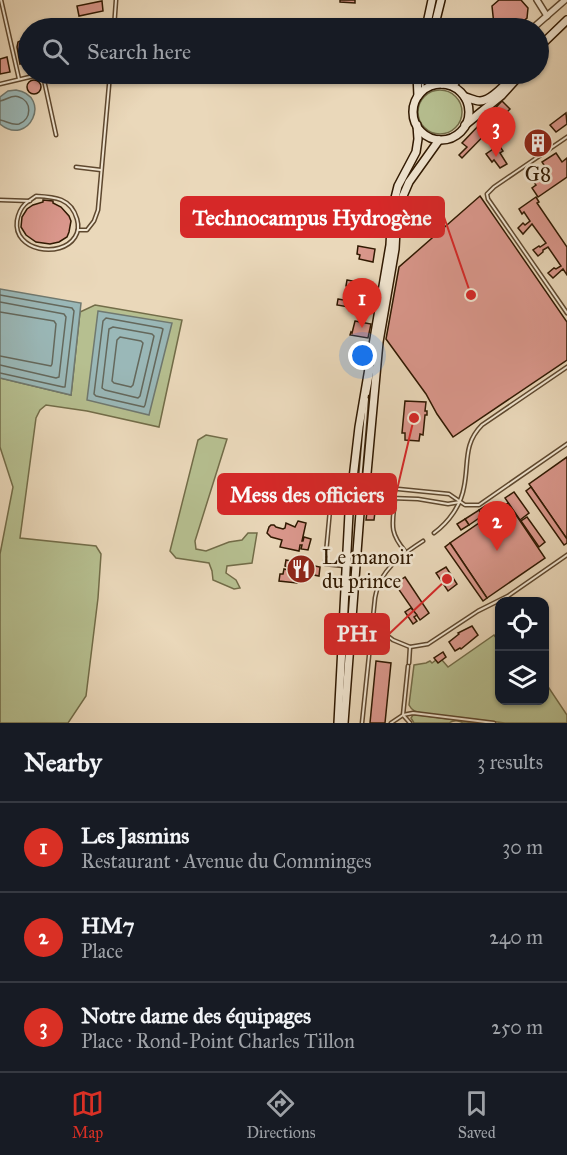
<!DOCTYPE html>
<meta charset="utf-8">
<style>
:root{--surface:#171b24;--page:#242831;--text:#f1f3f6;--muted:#9ea1a6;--line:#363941;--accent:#d93025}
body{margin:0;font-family:"IM FELL Great Primer",serif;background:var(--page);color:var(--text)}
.controls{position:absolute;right:18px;bottom:18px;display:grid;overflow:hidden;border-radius:12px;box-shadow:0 2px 4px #0004}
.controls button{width:54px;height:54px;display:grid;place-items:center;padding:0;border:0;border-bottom:2px solid var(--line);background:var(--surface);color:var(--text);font:30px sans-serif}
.you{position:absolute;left:363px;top:356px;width:21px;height:21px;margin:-15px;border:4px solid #fff;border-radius:50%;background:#1a73e8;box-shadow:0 0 0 9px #1a73e833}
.badge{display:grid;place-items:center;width:39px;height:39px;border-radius:50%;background:var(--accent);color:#fff;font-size:20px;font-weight:700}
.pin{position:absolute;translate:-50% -50px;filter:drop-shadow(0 2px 3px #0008)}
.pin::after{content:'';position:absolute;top:32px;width:21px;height:18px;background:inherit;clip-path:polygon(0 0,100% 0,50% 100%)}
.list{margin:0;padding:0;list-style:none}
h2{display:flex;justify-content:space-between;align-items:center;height:78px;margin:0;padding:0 24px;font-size:26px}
h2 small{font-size:20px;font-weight:400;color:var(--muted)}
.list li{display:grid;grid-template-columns:39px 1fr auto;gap:18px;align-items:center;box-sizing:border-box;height:90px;padding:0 24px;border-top:2px solid var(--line)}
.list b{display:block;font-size:22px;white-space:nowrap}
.list p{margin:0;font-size:20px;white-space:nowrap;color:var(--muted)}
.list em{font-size:20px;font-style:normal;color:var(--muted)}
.icon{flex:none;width:33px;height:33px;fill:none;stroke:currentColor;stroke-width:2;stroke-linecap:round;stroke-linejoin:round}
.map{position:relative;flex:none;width:567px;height:723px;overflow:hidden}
.search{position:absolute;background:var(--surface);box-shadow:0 2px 4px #0004;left:18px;right:18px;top:18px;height:66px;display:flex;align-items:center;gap:15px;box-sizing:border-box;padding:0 21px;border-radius:33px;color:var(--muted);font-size:22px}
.sheet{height:348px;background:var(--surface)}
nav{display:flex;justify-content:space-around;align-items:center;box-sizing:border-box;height:84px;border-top:2px solid var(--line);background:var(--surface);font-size:16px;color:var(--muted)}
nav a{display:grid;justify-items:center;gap:3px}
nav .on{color:var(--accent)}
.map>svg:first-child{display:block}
.green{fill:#b6bf90;stroke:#726c48;stroke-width:1.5}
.water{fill:#9ab8b8;stroke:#6f786f;stroke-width:1.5}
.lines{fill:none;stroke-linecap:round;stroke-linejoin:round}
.shore{stroke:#64685c;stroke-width:1.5}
.building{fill:#da978c;stroke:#2f1801;stroke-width:1.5}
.lane-casing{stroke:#5e482f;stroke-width:5}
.street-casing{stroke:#5e482f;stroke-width:8}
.secondary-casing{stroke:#2f1801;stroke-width:10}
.lane{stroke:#f1e6d2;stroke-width:2}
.street{stroke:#f1e6d2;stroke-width:5}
.secondary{stroke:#f1e6d2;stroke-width:7}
.labels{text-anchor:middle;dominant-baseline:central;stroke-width:5;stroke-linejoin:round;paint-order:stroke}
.poi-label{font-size:21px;fill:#2f1801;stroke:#f1e6d2}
.leader{fill:none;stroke:#d62828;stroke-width:2}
.callout-dot{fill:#d62828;stroke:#f1e6d2;stroke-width:2}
.callout{fill:#d62828;stroke:#d62828;stroke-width:2}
.callout-label{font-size:22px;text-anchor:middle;font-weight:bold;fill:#fff}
</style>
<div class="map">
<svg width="567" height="723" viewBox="0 0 567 723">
<rect width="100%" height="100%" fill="#ead8ba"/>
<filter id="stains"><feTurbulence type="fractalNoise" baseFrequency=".00333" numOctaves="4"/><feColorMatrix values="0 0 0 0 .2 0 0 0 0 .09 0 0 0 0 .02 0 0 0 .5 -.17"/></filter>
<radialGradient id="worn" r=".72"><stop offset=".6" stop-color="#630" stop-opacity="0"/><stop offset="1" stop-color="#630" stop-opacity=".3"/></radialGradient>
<g class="green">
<circle cx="440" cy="112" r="22"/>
<path d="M 95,305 L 182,320 L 159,427 L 87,411 L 46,405 L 40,410 L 36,418 L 20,538 L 96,546 L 101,554 L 98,598 L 86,696 L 68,723 L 0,723 L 0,554 L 13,487 L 0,447 L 0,378 L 71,395 L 80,312 Z"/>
<path d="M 206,435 L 227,439 L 195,541 L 196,549 L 206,551 L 229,542 L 242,540 L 248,533 L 257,533 L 252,563 L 227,566 L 226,573 L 236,580 L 240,588 L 234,589 L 213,580 L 212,571 L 209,563 L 176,558 L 170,551 L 198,440 Z"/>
<path d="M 494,635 L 499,642 L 500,700 L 544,700 L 545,682 L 567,715 L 567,723 L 505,723 L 422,713 C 416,712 412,711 409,705 L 414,665 L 426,663 L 430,661 L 432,663 L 436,660 L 442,660 L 448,667 Z"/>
<path d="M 413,715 L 418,715 L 480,723 L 463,723 C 459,720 453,720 449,723 L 414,723 L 411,718 Z"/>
</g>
<g class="water">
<path d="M 16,90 C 53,96 29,148 0,124 L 0,97 L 8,91 Z"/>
<path d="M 0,289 L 81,303 L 71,395 L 0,378 Z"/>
<path d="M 98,311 L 172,323 L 149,415 L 87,400 Z"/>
</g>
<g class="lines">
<g class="shore">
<path d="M 0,101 C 7,100 12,94 19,97 C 32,101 32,119 19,124 C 12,126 7,121 0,120"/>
<path d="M 0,295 L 72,308 L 74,311 L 65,387 L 63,387 L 0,373"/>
<path d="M 0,302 L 64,314 L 66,317 L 59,377 L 56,378 L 0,365"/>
<path d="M 0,312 L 54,321 L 56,324 L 52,364 L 51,366 L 0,356"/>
<path d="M 106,318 L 161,328 L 163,329 L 145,405 L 144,407 L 96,396 L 94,394 L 103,321 Z"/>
<path d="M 113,327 L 152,334 L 154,336 L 140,396 L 138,398 L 105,390 L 102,388 L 109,329 Z"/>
<path d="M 120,337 L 141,341 L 143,343 L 133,385 L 131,387 L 114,383 L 112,381 L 117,340 Z"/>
</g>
</g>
<g class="building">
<path d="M 340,0 L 355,0 L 355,3 L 340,2 Z"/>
<path d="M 499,0 L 521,0 L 528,8 L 527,18 L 515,28 L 497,28 L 494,25 L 492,6 Z"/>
<path d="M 102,1 L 103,11 L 79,16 L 77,6 Z"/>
<path d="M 22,40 L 28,42 L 28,62 L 20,64 L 17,47 L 18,42 Z"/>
<path d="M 7,57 L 10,72 L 0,74 L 0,59 Z"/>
<circle cx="34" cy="87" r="7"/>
<path d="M 502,101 L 510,109 L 462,158 L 459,155 L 467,147 L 462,143 Z"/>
<path d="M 566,113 L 567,124 L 556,132 L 550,125 Z"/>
<path d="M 538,133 L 547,146 L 537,153 L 528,140 Z"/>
<path d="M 499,145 L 503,151 L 500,153 L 507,164 L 500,168 L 494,160 L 492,162 L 486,154 Z"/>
<path d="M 556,153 L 562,162 L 567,158 L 567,177 L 538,197 L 532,188 L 536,185 L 533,181 L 548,171 L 542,162 Z"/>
<path d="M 480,196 L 567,322 L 567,360 L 453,437 L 437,414 L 426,394 L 386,339 L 399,267 Z"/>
<path d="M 536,197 L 539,202 L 537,203 L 567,247 L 567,275 L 563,269 L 553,278 L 548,273 L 554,268 L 556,269 L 561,266 L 548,247 L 543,250 L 543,252 L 538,256 L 533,250 L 539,246 L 540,247 L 546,243 L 532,224 L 523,234 L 518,228 L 523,223 L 525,225 L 530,221 L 524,212 L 522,214 L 519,209 Z"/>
<path d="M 43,200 L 53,201 L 53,203 L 61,207 L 69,216 L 71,221 L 69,232 L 67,237 L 59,242 L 50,244 L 36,242 L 26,235 L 21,227 L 22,217 L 27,209 L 33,205 L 43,202 Z"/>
<path d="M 358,246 L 375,249 L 373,262 L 359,259 L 360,255 L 357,254 Z"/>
<path d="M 347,280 L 358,282 L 357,288 L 346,286 Z"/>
<path d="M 366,294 L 368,294 L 365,310 L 361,309 L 361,305 L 364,306 Z"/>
<path d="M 368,294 L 376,296 L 373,311 L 365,310 Z"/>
<path d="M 338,299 L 355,302 L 354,308 L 337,305 Z"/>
<path d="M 355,321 L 371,324 L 368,338 L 350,335 L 351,332 L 352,333 Z"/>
<path d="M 405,401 L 426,402 L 425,411 L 427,411 L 427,415 L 425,415 L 423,435 L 420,434 L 419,441 L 405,440 L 405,433 L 402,433 Z"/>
<path d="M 567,457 L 567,539 L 529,484 Z"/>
<path d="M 531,487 L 567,539 L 567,543 L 564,545 L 526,491 Z"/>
<path d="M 514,492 L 529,513 L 520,520 L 505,498 Z"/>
<path d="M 368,503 L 376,504 L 374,520 L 366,520 Z"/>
<path d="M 508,503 L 545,558 L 487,598 L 450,543 Z"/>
<path d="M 485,506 L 488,512 L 482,516 L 479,510 Z"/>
<path d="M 479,510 L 482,516 L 469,525 L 465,519 Z"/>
<path d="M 527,517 L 545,542 L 539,547 L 521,521 Z"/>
<path d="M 465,519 L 469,525 L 461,530 L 457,524 Z"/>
<path d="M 298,521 L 306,523 L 302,541 L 303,541 L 304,537 L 311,539 L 308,550 L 301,549 L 302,545 L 300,545 L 299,551 L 280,547 L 282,540 L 271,537 L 267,533 L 269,527 L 271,525 L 274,525 L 276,527 L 283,529 L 285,528 L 286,523 L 295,527 Z"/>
<path d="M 450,543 L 487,598 L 483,601 L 445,547 Z"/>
<path d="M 286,560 L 320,567 L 319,576 L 299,572 L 297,583 L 279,581 L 280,574 L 283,574 L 284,569 L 288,570 L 288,567 L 285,566 Z"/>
<path d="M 446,567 L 457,584 L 448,591 L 436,573 Z"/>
<path d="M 405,577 L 429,613 L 420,620 L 395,584 Z"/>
<path d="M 411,608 L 417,615 L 414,617 L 417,621 L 413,624 L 405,612 Z"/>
<path d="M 472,626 L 478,635 L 461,649 L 460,648 L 455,651 L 449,642 L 459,634 L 458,633 Z"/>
<path d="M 443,652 L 446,657 L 438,663 L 434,658 Z"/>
<path d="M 376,661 L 391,663 L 385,723 L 370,723 Z"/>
</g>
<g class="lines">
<g class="lane-casing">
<g id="lane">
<path d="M 1,0 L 19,79"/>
<path d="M 114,28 L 116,0"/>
<path d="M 422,74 L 423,90"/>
<path d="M 0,84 L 38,75 L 44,80 L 56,135"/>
<path d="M 567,137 L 494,187 L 487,194 L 488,199 L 567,313"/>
<path d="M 76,167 L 101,170"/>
<path d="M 36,196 C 55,197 71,198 77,219 C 79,226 79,231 75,237 C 61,259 13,251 17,221 C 18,215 20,209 25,204 C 28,201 32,199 36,196 Z"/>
<path d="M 0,200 L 30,201"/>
<path d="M 78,230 L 87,230 L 94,221 L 98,210 L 110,74"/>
<path d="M 368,394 L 373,367"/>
<path d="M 368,484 L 388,488"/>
<path d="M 387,497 L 388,488 L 449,494 L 465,505 L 479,505 L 567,444"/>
<path d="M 395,498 C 393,523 388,531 405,551"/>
<path d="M 359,501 L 359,493 L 367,399"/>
<path d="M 434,533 C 449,522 461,505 464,487 C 469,463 463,444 482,425 L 567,367"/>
<path d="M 344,566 L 325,564 L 332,488 L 391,498 L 418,499 L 448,504 L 460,502"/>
<path d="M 373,618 L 384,633 L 393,640 L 410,647 L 428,644 L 478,611 L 508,596 L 567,555"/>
<path d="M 409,663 L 410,647"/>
<path d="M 408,666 L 403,715 L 410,723"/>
<path d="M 362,723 L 375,598 C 376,593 377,588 379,584 C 387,565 406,552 423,541"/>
<path d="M 391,723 L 403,715 L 413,713 L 494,723"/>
</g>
</g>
<g class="street-casing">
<g id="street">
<path d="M 537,0 L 547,16"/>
<path d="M 533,28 L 565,0"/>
<path d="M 453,87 L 459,79 L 466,74"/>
</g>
</g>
<g class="secondary-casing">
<g id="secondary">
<path d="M 426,28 L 432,0"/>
<path d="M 434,28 L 441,0"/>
<path d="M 538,48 L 567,20"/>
<path d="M 417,74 L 418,96"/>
<path d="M 433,74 L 442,84"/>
<circle cx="441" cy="112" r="28"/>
<path d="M 465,97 C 470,98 475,101 480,101 C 491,101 508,82 515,74"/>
<path d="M 465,125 L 502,95 L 521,74"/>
<path d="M 338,723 L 349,513 L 359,427 L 390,245 L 392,210 L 398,186 L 416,152 L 418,139 L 417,125"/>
<path d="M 344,723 L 360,513 L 367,473 L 379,342 L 395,249 L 397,210 L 409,182 L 439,140"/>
</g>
</g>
<use href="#lane" class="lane"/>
<use href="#street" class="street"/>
<use href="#secondary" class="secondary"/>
</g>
<defs>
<g id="building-disc" transform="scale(1.5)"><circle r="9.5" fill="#8f2418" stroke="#f1e6d2"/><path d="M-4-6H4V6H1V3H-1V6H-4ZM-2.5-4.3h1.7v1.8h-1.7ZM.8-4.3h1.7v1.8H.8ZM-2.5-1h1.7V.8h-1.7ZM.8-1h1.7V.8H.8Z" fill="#fff"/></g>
<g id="restaurant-disc" transform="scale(1.5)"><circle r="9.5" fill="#8f2418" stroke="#f1e6d2"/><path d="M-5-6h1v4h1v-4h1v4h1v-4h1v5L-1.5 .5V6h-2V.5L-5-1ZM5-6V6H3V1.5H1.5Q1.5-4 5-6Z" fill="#fff"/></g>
</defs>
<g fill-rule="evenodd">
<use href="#building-disc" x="538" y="143"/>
<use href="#restaurant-disc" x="301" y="569"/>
</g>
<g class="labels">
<g class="poi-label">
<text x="538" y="174">G8</text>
<text x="322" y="557" text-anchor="start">Le manoir<tspan x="322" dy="24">du prince</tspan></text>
</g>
</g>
<path class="leader" d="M471 295L444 217M414 418L396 494M447 579L389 634"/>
<g class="callout-dot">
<circle cx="471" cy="295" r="6"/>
<circle cx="414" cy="418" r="6"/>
<circle cx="447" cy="579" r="6"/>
</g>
<g class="callout">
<rect x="181" y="197" width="263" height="40" rx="6"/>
<rect x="218" y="474" width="178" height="40" rx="6"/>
<rect x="325" y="614" width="64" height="40" rx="6"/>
</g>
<g class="callout-label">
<text x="312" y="225">Technocampus Hydrogène</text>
<text x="307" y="502">Mess des officiers</text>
<text x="357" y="641">PH1</text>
</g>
<rect width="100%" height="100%" filter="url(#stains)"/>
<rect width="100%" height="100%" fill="url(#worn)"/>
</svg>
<div class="controls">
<button><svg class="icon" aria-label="locate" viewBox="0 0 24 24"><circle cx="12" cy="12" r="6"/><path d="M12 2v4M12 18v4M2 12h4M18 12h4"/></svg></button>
<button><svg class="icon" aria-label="layers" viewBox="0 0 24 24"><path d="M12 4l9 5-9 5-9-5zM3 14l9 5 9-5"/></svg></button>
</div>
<div class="you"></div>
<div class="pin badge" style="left:362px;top:328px">1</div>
<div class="pin badge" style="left:497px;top:551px">2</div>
<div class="pin badge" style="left:496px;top:157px">3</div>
<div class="search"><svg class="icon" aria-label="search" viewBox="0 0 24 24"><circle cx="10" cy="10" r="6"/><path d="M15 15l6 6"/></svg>Search here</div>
</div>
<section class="sheet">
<h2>Nearby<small>3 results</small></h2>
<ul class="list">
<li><span class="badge">1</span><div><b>Les Jasmins</b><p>Restaurant · Avenue du Comminges</p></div><em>30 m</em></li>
<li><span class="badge">2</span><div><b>HM7</b><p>Place</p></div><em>240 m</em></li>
<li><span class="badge">3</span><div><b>Notre dame des équipages</b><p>Place · Rond-Point Charles Tillon</p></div><em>250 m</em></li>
</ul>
</section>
<nav>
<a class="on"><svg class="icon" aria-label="map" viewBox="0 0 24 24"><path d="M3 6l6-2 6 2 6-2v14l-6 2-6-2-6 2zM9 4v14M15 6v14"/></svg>Map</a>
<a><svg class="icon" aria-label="directions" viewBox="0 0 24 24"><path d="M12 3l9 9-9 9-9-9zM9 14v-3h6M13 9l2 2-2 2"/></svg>Directions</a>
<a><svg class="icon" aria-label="saved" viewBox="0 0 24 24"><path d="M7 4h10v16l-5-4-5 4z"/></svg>Saved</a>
</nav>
